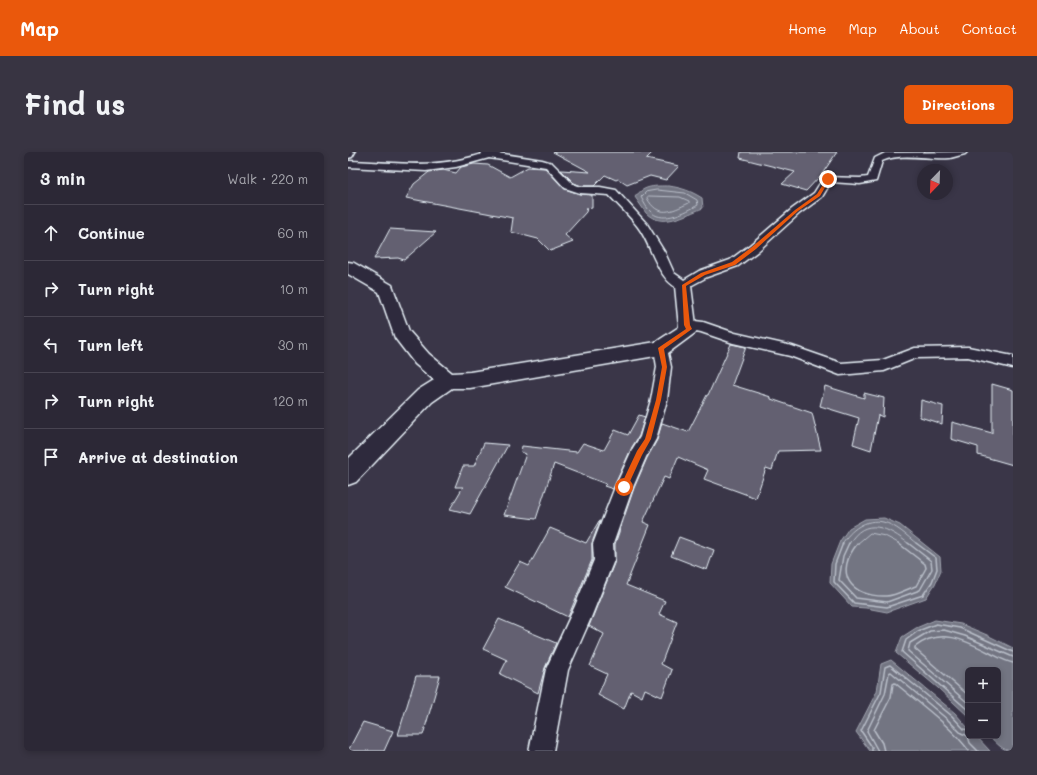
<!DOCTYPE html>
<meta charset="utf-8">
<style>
:root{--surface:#2c2836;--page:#383442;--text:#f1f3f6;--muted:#a6a6ad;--line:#484451;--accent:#ea580c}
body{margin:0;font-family:Mali,sans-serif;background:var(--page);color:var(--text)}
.controls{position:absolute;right:12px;bottom:12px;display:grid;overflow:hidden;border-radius:6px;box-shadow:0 2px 6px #0003}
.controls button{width:36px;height:36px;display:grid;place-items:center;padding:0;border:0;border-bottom:1px solid var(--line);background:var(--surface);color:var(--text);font:20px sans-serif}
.compass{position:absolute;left:569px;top:12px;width:36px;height:36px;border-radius:50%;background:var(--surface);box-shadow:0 2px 6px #0003;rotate:203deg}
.stop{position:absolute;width:12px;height:12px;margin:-9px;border:3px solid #ea580c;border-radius:50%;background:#fff}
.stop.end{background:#ea580c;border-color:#fff;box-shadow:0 1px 4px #0008}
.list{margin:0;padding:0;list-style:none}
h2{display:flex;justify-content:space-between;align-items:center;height:52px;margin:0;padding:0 16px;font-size:17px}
h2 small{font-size:13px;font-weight:400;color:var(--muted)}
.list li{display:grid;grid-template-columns:26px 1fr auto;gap:12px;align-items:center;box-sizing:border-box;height:56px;padding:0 16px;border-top:1px solid var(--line)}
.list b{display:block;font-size:15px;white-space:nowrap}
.list em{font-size:13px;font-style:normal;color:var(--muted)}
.icon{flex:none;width:22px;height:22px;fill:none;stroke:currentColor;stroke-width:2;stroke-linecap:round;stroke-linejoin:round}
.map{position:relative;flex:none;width:665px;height:599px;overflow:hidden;border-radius:6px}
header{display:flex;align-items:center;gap:24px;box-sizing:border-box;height:56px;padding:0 20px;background:var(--accent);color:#fff}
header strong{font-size:19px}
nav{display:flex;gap:22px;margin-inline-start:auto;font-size:14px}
.intro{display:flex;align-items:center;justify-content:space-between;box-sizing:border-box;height:96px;padding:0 24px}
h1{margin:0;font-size:28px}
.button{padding:10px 18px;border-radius:6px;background:var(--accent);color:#fff;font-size:14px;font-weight:700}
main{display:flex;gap:24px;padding:0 24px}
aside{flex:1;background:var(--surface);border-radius:6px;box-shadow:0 2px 6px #0003}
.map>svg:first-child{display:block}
.water{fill:#737482;stroke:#a2a6b1}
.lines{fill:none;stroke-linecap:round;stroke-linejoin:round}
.shore-far1{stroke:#b9bfc9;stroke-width:1}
.shore{stroke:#b9bfc9;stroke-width:1.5}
.building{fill:#636171;stroke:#e8f1f8}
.street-casing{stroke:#e8f1f8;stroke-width:3}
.secondary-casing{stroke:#e8f1f8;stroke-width:3}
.street{fill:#2f2a3d;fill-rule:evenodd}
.secondary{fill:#2f2a3d;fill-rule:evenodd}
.route{fill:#ea580c}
</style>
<header>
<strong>Map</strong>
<nav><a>Home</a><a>Map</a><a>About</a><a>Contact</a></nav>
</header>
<div class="intro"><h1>Find us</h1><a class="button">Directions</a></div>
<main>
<aside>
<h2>3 min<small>Walk · 220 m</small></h2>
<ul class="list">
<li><svg class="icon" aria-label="ahead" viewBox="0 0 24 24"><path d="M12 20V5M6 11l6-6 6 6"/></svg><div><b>Continue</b></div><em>60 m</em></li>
<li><svg class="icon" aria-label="right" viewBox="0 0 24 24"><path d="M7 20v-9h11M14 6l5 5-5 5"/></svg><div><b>Turn right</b></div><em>10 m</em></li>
<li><svg class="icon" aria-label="left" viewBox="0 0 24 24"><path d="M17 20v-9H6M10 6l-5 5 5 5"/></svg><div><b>Turn left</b></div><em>30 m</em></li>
<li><svg class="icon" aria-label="right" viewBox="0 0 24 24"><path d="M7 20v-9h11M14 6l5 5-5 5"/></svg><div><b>Turn right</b></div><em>120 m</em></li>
<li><svg class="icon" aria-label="arrive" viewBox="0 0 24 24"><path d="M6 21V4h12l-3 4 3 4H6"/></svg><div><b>Arrive at destination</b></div></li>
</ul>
</aside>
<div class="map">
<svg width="665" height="599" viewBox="0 0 665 599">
<rect width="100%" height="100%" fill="#3a3648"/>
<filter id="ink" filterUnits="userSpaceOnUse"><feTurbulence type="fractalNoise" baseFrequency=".025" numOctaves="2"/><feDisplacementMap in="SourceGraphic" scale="8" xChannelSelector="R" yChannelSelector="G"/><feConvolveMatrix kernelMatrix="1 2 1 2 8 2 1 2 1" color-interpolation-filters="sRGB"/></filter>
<g filter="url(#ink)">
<g class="water">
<path d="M 321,34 C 334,36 343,39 354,46 L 355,56 C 337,63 314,77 298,61 C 294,56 291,50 287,45 C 296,33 307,34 321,34 Z"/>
<path d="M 536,366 L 552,373 L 592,405 L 593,418 L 587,432 L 578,446 L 539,460 L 518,456 L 504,455 L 482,431 L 483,412 L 492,389 L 501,376 L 517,367 Z"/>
<path d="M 587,468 L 613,472 L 639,483 L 665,496 L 665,599 C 654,599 649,591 641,584 L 650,584 L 650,518 L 620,518 L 620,564 L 590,536 L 548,501 L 554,485 L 568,476 Z"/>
<path d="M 543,508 L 607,561 L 620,576 L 620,584 L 628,584 L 642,599 L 522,599 L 508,580 L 529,539 L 533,512 Z"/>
</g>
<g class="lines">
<g class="shore-far1">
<path d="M 309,38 L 337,41 L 349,48 L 350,53 C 338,60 316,71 304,61 C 299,57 296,51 293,45 L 298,40 Z"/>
<path d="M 301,44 L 332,45 L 341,49 L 341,51 C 324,59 310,67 299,46 Z"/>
<path d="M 494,392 C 502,378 518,366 535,370 C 548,373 559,384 569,392"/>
<path d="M 501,392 C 517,363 541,376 561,392"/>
<path d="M 509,392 L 522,381 L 537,384 L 552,392"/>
</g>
<g class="shore">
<path d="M 495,391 L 487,412 L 486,430 L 506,451 L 539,455 L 575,443 L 584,430 L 589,417 L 588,406 L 568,391"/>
<path d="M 501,391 L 495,404 L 491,428 L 508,446 L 539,450 L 572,438 L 584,417 L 583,409 L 560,391"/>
<path d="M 510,391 C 485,421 502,445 538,444 C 547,444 559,437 568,434 L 578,416 L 577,412 L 550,391"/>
<path d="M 620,543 L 567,497 L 567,495 C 592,475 617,488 642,501 C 650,505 656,509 665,511"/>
<path d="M 620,551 L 560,499 L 562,491 L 582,479 L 596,478 L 617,484 L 665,505"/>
<path d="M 620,558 L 554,500 L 558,488 L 570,479 L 588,472 L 612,476 L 665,500"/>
<path d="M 524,599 L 524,595 L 513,579 L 533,540 L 537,515 L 542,513 L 604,564 L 616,577 L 620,578"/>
<path d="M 530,599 L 519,579 L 537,542 L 541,521 L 543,520 L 600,568 L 613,581 L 620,584 L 622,591 L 630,599"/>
<path d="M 536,599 L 534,591 L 526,578 L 543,545 L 545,532 L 547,531 C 571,551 603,574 621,599"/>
</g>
</g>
<g class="building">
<path d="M 205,0 L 305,0 L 298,7 L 331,14 L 318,28 L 302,24 L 279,33 L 270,27 L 268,28 L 257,23 L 246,34 L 233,34 L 226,31 L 213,18 L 242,20 Z"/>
<path d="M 393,0 L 489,0 L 474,22 L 458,39 L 434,32 L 447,20 L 392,6 Z"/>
<path d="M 126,12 L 140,13 L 162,25 L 180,15 L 197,16 L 217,37 L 232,42 L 244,43 L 244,55 L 239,56 L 238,60 L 217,83 L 225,90 L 202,99 L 190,87 L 163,80 L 165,66 L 58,46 L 66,32 L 81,20 L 95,18 L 108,21 L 113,15 Z"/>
<path d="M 42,77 L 88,80 L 56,108 L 50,106 L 26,107 Z"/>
<path d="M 383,192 L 398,195 L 384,233 L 423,245 L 423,247 L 464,261 L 473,298 L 430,299 L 424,318 L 418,316 L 408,346 L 356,327 L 360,318 L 330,305 L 321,327 L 316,325 L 295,370 L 302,373 L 278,433 L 317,449 L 311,462 L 329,470 L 313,512 L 324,518 L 314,545 L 297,537 L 294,545 L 283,539 L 276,557 L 250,543 L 259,522 L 242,514 L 256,482 L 241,474 L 267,409 L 267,392 L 286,336 L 299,306 L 309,288 L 314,271 L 340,280 L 359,243 L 360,243 Z"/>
<path d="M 644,232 L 665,238 L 665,313 L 630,303 L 630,295 L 603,287 L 604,270 L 644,281 Z"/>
<path d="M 477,234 L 516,246 L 516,241 L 536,246 L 535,265 L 530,263 L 523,298 L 505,292 L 511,266 L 472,254 Z"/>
<path d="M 573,248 L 595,254 L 594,272 L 572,265 Z"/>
<path d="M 291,263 L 297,265 L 291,284 L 284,295 L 265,337 L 256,334 L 258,332 L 206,312 L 188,367 L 156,363 L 178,302 L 173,300 L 174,294 L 229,300 L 235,291 L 256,298 L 267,278 L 280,283 Z"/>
<path d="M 136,291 L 160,293 L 122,362 L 102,357 L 115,335 L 107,335 L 115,314 L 126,314 Z"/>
<path d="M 251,369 L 252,369 L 244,391 L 244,408 L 220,465 L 157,435 L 172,410 L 181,414 L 202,376 L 238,391 Z"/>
<path d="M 331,385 L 366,398 L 359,418 L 323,404 Z"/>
<path d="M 151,467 L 208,491 L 197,516 L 190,541 L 152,522 L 159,508 L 135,497 Z"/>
<path d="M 68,524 L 92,524 L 75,583 L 50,583 Z"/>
<path d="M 15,570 L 45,579 L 36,599 L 0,599 Z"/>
</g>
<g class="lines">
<g class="street-casing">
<g id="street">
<path d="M 133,0 L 143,0 L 194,8 L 204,11 L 225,32 L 233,35 L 252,35 L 268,38 L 299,72 L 317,101 L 326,121 L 336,128 L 351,119 L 382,108 L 402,93 L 444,57 L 466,41 L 476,25 L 512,26 L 520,25 L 527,6 L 537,1 L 619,0 L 617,2 C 612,3 607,5 602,6 C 581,8 554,0 534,9 L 528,29 L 512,32 L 483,30 L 474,45 L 452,61 L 410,99 L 390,114 L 359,125 L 335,138 C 310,132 304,93 290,75 C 281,63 270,53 261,43 L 232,41 L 217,36 L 198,15 L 141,6 L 108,15 L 78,19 L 0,15 L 0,9 C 50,10 85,18 134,2 Z"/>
<path d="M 339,168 L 355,170 L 387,181 L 444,194 L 493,211 L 535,208 L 567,196 L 620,195 L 665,204 L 665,216 L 620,205 L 568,206 L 536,219 L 492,223 L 442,204 L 385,191 L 353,180 L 334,176 L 332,173 L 334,170 Z"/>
<path d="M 313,191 L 318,192 L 323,215 L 319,248 L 308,287 L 298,305 L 285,335 L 265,392 L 266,408 L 242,468 L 220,518 L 205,599 L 181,599 L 198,517 L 227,454 L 246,408 L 245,392 L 267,335 L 285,296 L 292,285 L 303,248 L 309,215 L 306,196 L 308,192 Z"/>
</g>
</g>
<g class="secondary-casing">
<g id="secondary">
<path d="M 0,0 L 7,0 L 4,5 L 0,6 Z"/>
<path d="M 0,110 L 6,111 L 44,133 L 61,179 L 81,202 L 104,221 L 122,220 L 308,190 L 331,175 L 327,134 L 329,130 L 335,129 L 341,130 L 343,134 L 348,173 L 350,177 L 347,181 L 320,201 L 313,203 L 122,236 L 104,236 L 84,250 L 8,330 L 0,333 L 0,307 L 70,238 L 86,228 L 67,212 L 47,186 L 31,140 L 0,122 Z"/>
</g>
</g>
<use href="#street" class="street"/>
<use href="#secondary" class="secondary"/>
</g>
</g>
<path class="route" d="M 479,26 L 482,27 L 472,44 L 450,59 L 408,97 L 387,113 L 357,123 L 338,134 L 342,173 L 344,177 L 316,197 L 319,215 L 313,248 L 303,287 L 294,303 L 278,338 L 273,338 L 273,333 L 289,299 L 297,287 L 308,248 L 314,215 L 310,196 L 338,177 L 336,173 L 334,133 L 353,121 L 384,110 L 404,95 L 447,58 L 469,42 Z"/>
</svg>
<div class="controls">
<button>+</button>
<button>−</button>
</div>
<svg class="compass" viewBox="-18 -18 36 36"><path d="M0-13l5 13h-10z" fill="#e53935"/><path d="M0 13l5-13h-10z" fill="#a6a6ad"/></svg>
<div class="stop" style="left:276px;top:335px"></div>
<div class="stop end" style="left:480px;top:27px"></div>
</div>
</main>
